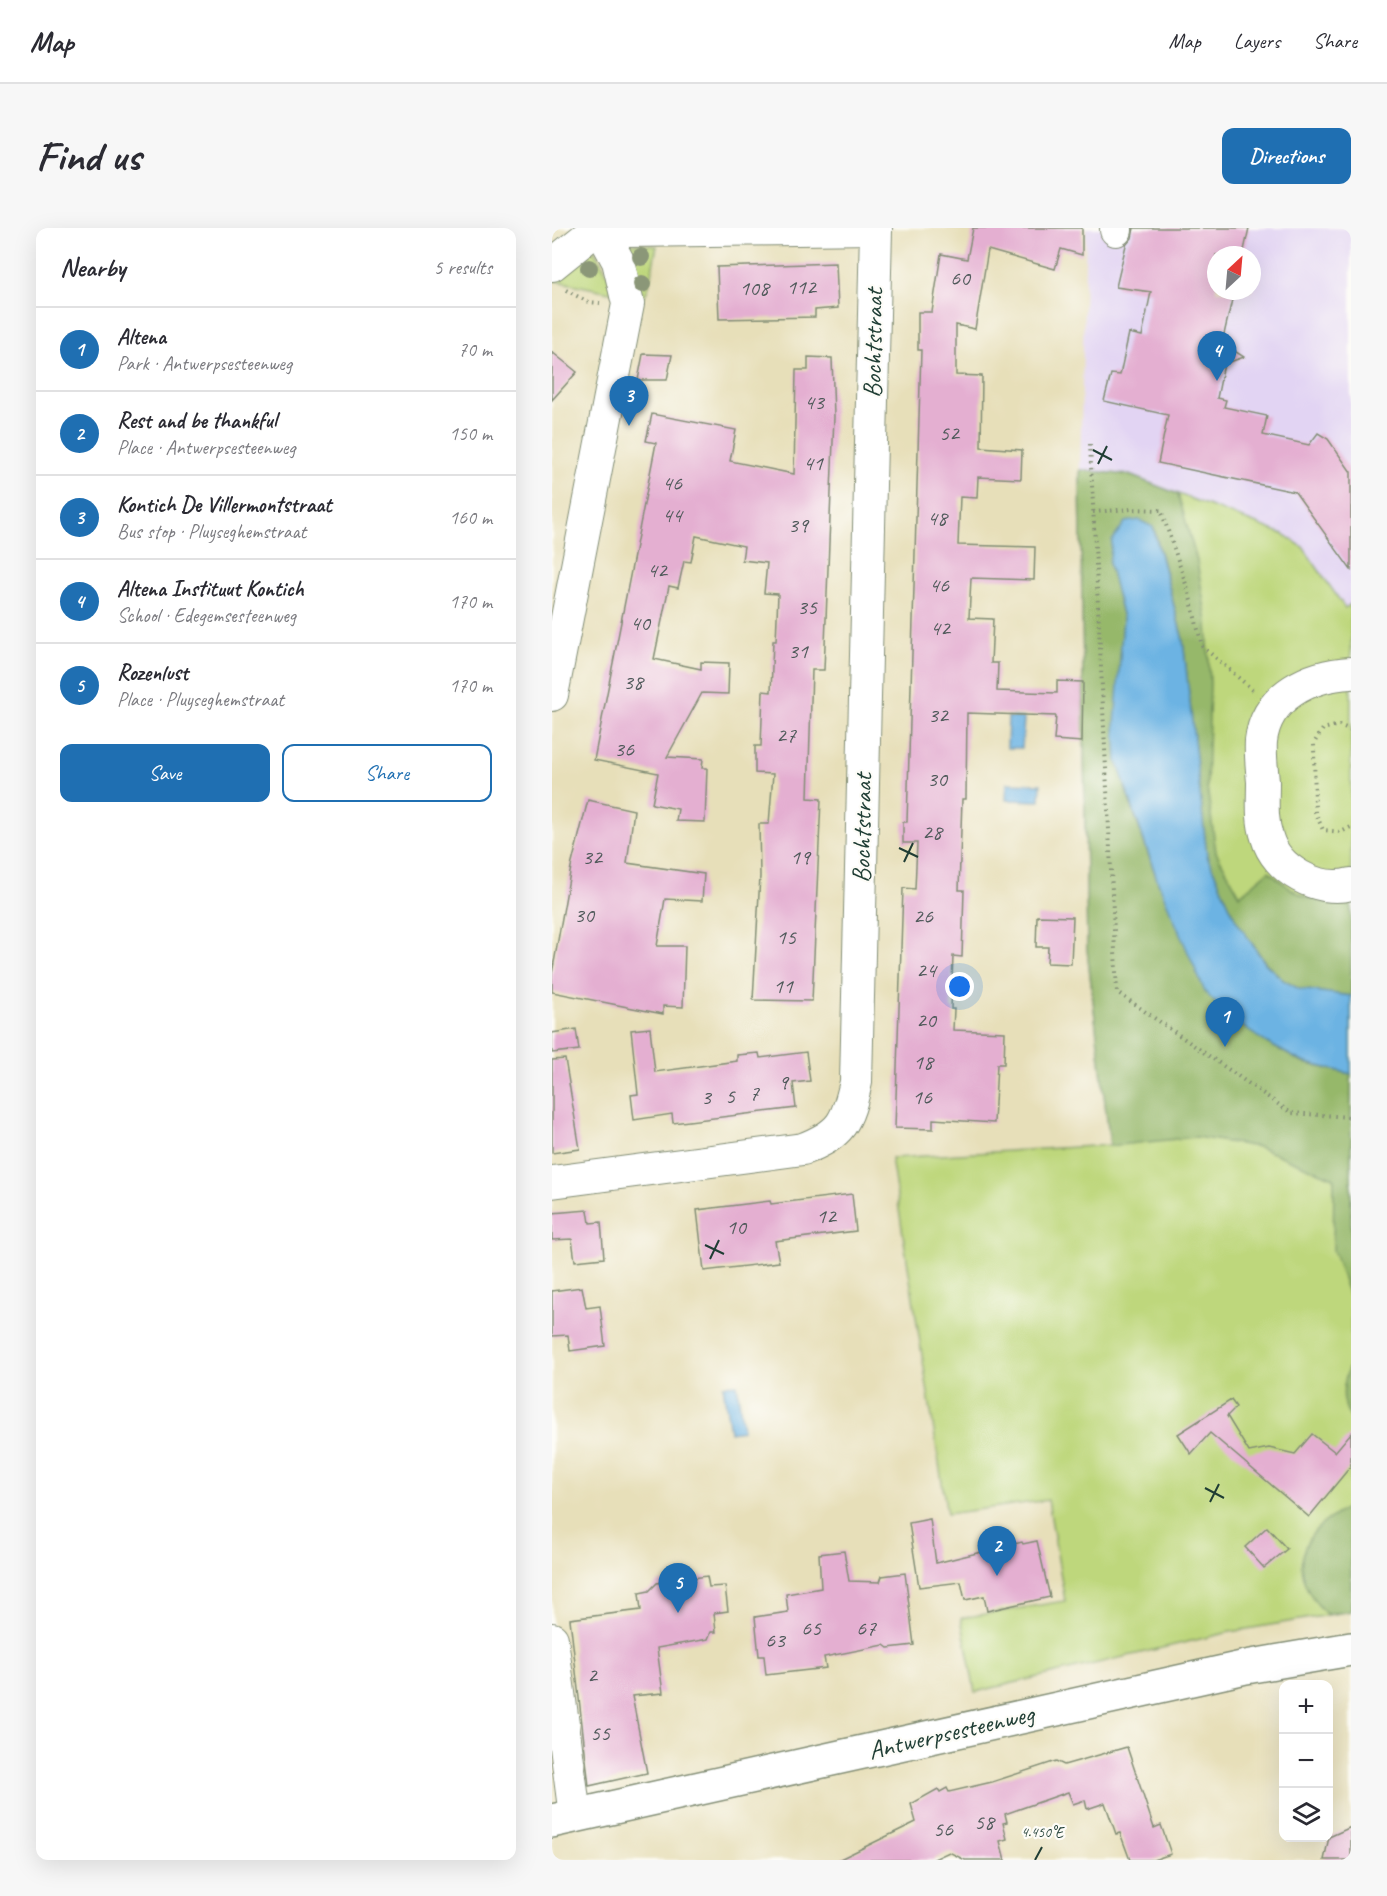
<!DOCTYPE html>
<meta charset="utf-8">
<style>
:root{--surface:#fff;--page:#f7f7f7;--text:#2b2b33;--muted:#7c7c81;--line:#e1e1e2;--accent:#1f6fb2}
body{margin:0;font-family:Caveat,sans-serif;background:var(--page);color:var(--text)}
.controls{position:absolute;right:18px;bottom:18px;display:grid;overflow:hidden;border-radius:12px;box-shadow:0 6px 24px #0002}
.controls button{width:54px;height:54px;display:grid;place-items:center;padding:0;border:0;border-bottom:2px solid var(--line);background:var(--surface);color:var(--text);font:30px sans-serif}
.compass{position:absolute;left:655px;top:18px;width:54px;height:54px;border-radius:50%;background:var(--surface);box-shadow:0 6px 24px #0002;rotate:26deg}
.you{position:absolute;left:408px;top:759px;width:21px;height:21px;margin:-15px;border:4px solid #fff;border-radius:50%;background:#1a73e8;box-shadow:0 0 0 9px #1a73e833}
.badge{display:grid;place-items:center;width:39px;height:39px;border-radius:50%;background:var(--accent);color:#fff;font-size:20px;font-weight:700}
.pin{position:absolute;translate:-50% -50px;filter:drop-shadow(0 2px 3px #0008)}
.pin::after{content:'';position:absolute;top:32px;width:21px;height:18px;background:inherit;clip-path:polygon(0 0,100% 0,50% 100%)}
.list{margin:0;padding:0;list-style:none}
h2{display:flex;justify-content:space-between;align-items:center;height:78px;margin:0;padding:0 24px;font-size:26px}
h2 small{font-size:20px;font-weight:400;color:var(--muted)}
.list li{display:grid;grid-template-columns:39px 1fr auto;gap:18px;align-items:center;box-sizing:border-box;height:84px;padding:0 24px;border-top:2px solid var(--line)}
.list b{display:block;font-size:22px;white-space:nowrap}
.list p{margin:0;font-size:20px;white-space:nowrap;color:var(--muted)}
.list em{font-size:20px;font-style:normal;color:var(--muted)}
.actions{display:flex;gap:12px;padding:18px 24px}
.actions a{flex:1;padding:14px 0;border:2px solid var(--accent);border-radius:12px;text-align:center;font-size:21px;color:var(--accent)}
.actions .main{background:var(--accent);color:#fff}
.icon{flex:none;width:33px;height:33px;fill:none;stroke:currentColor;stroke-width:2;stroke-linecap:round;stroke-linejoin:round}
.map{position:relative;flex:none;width:799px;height:1632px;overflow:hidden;border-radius:12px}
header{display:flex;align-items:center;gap:36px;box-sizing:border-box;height:84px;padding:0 30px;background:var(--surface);border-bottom:2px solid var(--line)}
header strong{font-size:28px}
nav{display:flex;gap:33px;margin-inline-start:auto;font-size:21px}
.intro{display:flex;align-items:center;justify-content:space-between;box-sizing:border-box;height:144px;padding:0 36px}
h1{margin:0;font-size:42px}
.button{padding:15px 27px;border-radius:12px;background:var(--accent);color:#fff;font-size:21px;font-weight:700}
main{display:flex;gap:36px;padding:0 36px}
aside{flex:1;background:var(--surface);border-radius:12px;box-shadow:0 6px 24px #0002}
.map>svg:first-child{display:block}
.built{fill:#e2d4f3;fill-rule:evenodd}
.green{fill:#bed77b;stroke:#6e8a58;stroke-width:1.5}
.forest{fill:#96b86b;stroke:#5a7a50;stroke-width:1.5}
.water{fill:#6cb3e3;stroke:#46788c;stroke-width:1.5}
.building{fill:#e4afd1}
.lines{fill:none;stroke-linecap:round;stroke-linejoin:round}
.minor-casing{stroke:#838e76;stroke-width:34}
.tertiary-casing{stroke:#838e76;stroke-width:36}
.path{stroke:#838e76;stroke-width:4;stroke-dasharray:1.5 4.5;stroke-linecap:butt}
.minor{stroke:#fff;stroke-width:32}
.tertiary{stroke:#fff;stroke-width:33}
.tree{fill:#8b9778}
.ticks{fill:none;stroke:#1f3d34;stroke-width:2}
.labels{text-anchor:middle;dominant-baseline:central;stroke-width:4.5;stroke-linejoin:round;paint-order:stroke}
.number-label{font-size:22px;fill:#505a5b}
.street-label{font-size:26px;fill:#1f3d34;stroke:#fdfcf7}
.ticks-label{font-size:15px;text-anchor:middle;fill:#1f3d34;stroke:#fdfcf7;stroke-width:4.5;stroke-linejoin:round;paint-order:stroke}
</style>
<header>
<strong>Map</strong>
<nav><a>Map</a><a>Layers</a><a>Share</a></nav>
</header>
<div class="intro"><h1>Find us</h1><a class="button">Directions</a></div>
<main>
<aside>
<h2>Nearby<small>5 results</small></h2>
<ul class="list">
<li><span class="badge">1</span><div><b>Altena</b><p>Park · Antwerpsesteenweg</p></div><em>70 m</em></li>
<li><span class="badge">2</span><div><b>Rest and be thankful</b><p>Place · Antwerpsesteenweg</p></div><em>150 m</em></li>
<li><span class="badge">3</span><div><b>Kontich De Villermontstraat</b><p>Bus stop · Pluyseghemstraat</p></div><em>160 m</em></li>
<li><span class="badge">4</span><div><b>Altena Instituut Kontich</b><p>School · Edegemsesteenweg</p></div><em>170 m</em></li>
<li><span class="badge">5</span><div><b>Rozenlust</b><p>Place · Pluyseghemstraat</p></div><em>170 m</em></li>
</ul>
<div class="actions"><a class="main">Save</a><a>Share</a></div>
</aside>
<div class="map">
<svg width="799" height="1632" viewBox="0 0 799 1632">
<rect width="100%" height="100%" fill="#fdfcf7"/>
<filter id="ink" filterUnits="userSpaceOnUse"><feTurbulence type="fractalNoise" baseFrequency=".0167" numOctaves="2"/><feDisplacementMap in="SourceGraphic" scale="12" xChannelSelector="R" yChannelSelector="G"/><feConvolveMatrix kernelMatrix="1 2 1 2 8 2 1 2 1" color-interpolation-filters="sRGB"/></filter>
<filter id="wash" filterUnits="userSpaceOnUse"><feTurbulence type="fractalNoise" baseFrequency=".008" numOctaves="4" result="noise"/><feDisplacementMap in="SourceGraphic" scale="24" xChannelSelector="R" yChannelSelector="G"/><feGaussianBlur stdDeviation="1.35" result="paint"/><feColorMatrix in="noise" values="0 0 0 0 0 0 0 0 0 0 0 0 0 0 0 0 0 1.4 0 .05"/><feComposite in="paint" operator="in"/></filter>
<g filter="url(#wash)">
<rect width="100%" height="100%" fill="#e7dfb9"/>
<path class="built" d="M 534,0 L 799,0 L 799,376 L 793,380 L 751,319 L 731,306 L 577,247 L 528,242 ZM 664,27 L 700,27 L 700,63 L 664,63 Z"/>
<g class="green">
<path d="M 75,15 L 105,18 L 96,62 L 90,70 Z"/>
<path d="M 42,22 L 67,66 L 0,52 Z"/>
<path d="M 528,242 L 577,247 L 731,306 L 751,319 L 793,380 L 799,376 L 799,1383 L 678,1404 L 423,1464 L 409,1390 L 513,1373 L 496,1272 L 395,1286 L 339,930 L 558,917 L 535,721 Z"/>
</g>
<g class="forest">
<path d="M 528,242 L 577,247 L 626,266 L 645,333 L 655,394 L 658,455 L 655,558 L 664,624 L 688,667 L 717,643 C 741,665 765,681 799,671 L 799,768 L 747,761 L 731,752 L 713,734 L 684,692 L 655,628 L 631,412 L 602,300 L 557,335 L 571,390 L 568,454 L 573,560 L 606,654 L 678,790 L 715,815 L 751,835 L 799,846 L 799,1073 L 781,1022 L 782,950 L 706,919 L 644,909 L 558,918 L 535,721 Z"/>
<path d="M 799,1131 L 799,1191 C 786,1169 792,1154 799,1131 Z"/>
<path d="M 799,1276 L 799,1383 L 774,1386 C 751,1362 738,1334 762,1304 C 771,1293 788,1285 799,1276 Z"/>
</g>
<g class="water">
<path d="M 587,292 L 601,299 L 631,412 L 655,628 L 684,692 L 713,735 L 731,752 L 747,761 L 799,768 L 799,846 L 751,834 L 715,815 L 678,790 L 653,764 L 606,654 L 565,533 L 563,497 L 571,390 L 557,335 L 560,313 L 573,294 Z"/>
<path d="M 456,489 L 472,490 L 470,520 L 455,520 Z"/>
<path d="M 455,555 L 489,556 L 488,573 L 454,572 Z"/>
<path d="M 185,1156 L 191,1202 L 178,1204 L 171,1157 Z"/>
</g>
<g id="blocks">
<g class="building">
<path d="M 421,0 L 530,0 L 530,27 L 509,21 L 503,41 L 436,22 L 423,101 L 404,97 L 404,147 L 430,148 L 429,219 L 470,222 L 469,251 L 426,249 L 425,270 L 408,269 L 406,317 L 483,319 L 482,352 L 419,350 L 417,390 L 441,391 L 439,435 L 446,435 L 445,463 L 505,465 L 505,453 L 531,454 L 530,514 L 502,512 L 504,488 L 415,485 L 414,571 L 410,571 L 407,662 L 412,662 L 410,729 L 401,728 L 399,781 L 402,781 L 401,802 L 453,804 L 452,836 L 445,836 L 442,895 L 381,891 L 381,901 L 343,900 L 351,660 L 363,661 L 365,615 L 351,615 L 351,594 L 355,594 L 369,122 L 366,122 L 366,84 L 380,84 L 389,26 L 415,31 Z"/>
<path d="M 582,0 L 697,0 L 691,27 L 664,27 L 664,63 L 682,63 L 670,115 L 692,129 L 672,136 L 665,170 L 674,172 L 672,179 L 715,188 L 711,207 L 757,217 L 766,205 L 776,211 L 799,244 L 799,342 L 743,264 L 606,235 L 616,187 L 552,173 L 559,146 L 568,147 L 577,105 L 590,108 L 599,64 L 564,59 L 574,17 L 580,10 Z"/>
<path d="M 284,35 L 286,80 L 263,82 L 263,89 L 167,91 L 165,39 Z"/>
<path d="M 0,124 L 25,144 L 0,172 Z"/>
<path d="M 91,126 L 120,127 L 115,152 L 86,152 Z"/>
<path d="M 256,129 L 280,130 L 282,188 L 272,442 L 260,442 L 256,570 L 269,571 L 260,773 L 201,772 L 208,648 L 207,596 L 217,596 L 221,546 L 203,545 L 203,518 L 209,518 L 211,463 L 219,464 L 221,413 L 224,413 L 226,366 L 212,365 L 215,335 L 190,332 L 192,318 L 144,308 L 139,334 L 132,333 L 126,360 L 117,358 L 102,431 L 149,441 L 149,434 L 177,435 L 176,466 L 150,465 L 115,529 L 151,531 L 150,540 L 155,540 L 153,594 L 124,593 L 126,581 L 100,576 L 106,545 L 42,532 L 104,215 L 94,213 L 100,186 L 184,202 L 178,233 L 242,246 L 244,142 L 256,142 Z"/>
<path d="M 36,572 L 82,582 L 75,635 L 152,646 L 150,673 L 113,671 L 105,718 L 133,718 L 131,779 L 111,778 L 111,786 L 0,764 L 0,746 L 19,639 Z"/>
<path d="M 485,688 L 521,689 L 519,736 L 495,735 L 496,719 L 484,719 Z"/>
<path d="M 98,800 L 103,844 L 185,833 L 185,827 L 207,825 L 208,830 L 254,824 L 258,853 L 241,855 L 244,880 L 121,895 L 120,886 L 82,892 L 79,867 L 86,866 L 79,802 Z"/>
<path d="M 24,801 L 27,822 L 0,825 L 0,805 Z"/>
<path d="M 13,831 L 28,921 L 0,925 L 0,832 Z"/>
<path d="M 300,966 L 304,1003 L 223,1013 L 227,1034 L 152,1043 L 145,982 L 218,973 L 219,976 Z"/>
<path d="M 36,982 L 38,995 L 49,994 L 52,1030 L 23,1033 L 20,1011 L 0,1012 L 0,985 Z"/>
<path d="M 30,1059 L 34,1080 L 48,1078 L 53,1118 L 18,1123 L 16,1107 L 0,1108 L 0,1063 Z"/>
<path d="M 679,1172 L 684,1179 L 675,1188 L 697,1224 L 717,1220 L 743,1226 L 760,1206 L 783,1224 L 799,1205 L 799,1238 L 757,1289 L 658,1205 L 639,1226 L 626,1206 Z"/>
<path d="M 378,1291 L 384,1335 L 470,1314 L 471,1316 L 485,1313 L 498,1369 L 435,1383 L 432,1368 L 413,1372 L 409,1354 L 367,1359 L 357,1295 Z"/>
<path d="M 715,1299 L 735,1321 L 712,1340 L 693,1319 Z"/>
<path d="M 292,1323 L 297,1353 L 328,1354 L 330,1348 L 353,1345 L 362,1417 L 336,1420 L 332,1417 L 272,1429 L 274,1440 L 214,1447 L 212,1428 L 207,1428 L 203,1389 L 236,1384 L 234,1366 L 269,1360 L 267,1326 Z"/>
<path d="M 155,1348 L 157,1359 L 173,1358 L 176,1383 L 162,1385 L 164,1404 L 159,1404 L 156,1411 L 105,1420 L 111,1465 L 80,1468 L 95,1545 L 37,1558 L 18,1391 L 89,1382 L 87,1365 L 97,1363 L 105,1355 Z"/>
<path d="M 575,1519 L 602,1600 L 609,1597 L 619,1626 L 601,1632 L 578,1632 L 568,1605 L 564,1606 L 553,1575 L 535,1581 L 533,1572 L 521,1576 L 516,1564 L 453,1586 L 455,1594 L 451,1595 L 455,1611 L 448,1613 L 453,1632 L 413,1632 L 397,1624 L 380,1632 L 286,1632 L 364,1594 L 359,1576 L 386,1561 L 388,1564 L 395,1560 L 397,1564 L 440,1554 L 504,1533 L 512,1537 Z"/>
<path d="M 799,1599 L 799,1632 L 772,1632 L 777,1609 Z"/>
</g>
</g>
</g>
<g filter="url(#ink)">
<use href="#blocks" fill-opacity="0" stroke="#838e76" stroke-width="1.5"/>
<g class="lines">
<g class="minor-casing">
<g id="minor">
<path d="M 53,0 L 71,3 L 324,0"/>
<path d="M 564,2 L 564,0"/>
<path d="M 0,37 L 46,0"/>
<path d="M 799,445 C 759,447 714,467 709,513 C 708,526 710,541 711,554 C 711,573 709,591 715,609 C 724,642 766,665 799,656"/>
<path d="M 0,467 L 76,76 L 66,33 L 48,0"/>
<path d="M 0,954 L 251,921 C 290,906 295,894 304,854 L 324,1"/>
<path d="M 0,1411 L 23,1588"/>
</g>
</g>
<g class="tertiary-casing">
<path id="tertiary" d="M 0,1593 L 694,1439 L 799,1421"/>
</g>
<g class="path">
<path d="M 14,62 L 36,74 L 48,75"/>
<path d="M 538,216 L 565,764 L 739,885 L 799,889"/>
<path d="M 541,284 L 579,281 L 609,282 L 637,365 L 650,418 L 702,463"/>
<path d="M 799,502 L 787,497 L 771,501 L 762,515 L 763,584 L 771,602 L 789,604 L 799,599"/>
</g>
<use href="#minor" class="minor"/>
<use href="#tertiary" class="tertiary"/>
</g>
<g class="tree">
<circle cx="89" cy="29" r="9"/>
<circle cx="37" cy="40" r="9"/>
<circle cx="90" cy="56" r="9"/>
</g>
</g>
<path class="ticks" d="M 541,222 L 560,232M 546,236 L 555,218M 347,620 L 366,629M 352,634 L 361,615M 153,1017 L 172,1026M 158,1031 L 167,1012M 653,1260 L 672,1270M 658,1274 L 667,1256M 483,1632 L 490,1619"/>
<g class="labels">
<g class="number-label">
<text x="408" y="50">60</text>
<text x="249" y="59">112</text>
<text x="202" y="60">108</text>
<text x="262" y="174">43</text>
<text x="397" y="205">52</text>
<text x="261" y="235">41</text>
<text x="120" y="255">46</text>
<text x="120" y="287">44</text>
<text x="385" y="290">48</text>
<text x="246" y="297">39</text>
<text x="105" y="342">42</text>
<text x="387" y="357">46</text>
<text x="255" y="379">35</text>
<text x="88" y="395">40</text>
<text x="388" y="400">42</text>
<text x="246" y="423">31</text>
<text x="81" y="454">38</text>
<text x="386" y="487">32</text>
<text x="234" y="507">27</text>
<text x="72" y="521">36</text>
<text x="385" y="551">30</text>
<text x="380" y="604">28</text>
<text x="40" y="629">32</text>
<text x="248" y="629">19</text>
<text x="32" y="687">30</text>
<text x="371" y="688">26</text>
<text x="234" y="709">15</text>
<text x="374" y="742">24</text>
<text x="231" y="758">11</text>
<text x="374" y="792">20</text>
<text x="371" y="834">18</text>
<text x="231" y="854">9</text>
<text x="202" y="865">7</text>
<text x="178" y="868">5</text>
<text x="154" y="869">3</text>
<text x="370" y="869">16</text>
<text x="274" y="988">12</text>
<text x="184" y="999">10</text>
<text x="259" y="1400">65</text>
<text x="314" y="1400">67</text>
<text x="223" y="1412">63</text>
<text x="40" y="1447">2</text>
<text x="48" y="1505">55</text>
<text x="432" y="1594">58</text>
<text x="391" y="1601">56</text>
</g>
<g class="street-label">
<text transform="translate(321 115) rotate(-89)">Bochtstraat</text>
<text transform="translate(310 600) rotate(-89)">Bochtstraat</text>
<text transform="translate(399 1504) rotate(-13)">Antwerpsesteenweg</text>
</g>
</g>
<g class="ticks-label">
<text x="490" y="1609">4.450°E</text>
</g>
</svg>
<div class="controls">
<button>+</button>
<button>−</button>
<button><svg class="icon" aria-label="layers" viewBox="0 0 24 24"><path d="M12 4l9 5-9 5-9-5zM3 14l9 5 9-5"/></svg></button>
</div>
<svg class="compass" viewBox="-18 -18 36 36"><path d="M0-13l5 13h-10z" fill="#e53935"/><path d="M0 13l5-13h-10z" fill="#7c7c81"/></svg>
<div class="you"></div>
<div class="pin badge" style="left:673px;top:819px">1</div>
<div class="pin badge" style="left:445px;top:1348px">2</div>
<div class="pin badge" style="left:77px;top:198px">3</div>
<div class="pin badge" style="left:665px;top:153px">4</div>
<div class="pin badge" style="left:126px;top:1385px">5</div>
</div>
</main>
